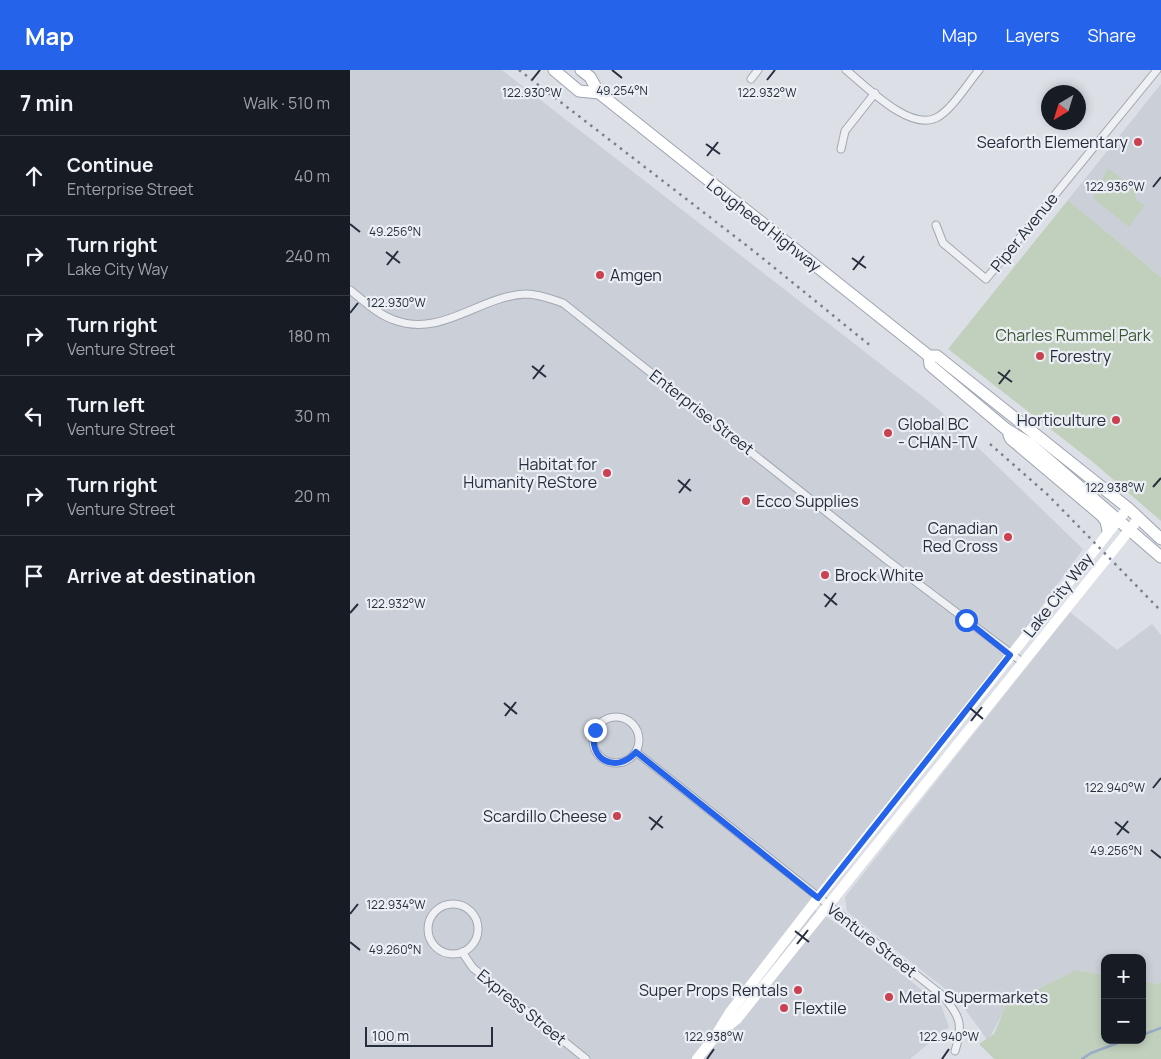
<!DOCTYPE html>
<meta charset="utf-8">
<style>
:root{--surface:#171b24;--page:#242831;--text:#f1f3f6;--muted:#9ea1a6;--line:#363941;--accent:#2563eb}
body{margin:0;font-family:Manrope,sans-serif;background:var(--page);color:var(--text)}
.controls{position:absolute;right:15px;bottom:15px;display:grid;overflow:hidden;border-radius:10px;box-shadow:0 2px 8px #0003}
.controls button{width:45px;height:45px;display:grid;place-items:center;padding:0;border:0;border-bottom:1px solid var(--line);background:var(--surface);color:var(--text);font:25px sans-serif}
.compass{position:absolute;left:691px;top:15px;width:45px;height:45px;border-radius:50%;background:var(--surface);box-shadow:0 2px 8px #0003;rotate:218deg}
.scale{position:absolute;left:15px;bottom:12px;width:128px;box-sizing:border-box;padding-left:5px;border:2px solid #262d3c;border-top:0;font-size:14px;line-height:18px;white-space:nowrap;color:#262d3c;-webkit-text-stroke:4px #ebeff4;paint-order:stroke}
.stop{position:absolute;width:15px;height:15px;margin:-11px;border:4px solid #2563eb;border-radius:50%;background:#fff}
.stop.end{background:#2563eb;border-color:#fff;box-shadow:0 1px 5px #0008}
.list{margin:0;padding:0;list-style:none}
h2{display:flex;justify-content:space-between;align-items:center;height:65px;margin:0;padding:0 20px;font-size:21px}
h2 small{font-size:16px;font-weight:400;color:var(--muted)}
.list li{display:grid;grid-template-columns:32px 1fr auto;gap:15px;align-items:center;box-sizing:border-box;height:80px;padding:0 20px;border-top:1px solid var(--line)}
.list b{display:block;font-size:19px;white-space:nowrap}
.list p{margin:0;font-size:16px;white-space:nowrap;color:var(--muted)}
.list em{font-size:16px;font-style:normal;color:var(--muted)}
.icon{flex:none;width:28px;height:28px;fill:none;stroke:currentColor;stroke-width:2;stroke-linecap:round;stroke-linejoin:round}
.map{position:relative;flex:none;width:811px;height:989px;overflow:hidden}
header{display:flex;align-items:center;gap:30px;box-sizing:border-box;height:70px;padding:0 25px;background:var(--accent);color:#fff}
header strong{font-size:24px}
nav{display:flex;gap:28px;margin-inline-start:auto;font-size:18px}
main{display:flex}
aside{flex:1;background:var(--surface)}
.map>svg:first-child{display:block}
.built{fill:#cacfd8}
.green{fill:#c1d0bd}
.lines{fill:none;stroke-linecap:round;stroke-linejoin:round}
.stream{stroke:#97acc6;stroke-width:2.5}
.street-casing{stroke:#a2a7b0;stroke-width:9}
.primary-casing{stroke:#9ca4b1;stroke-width:13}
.street{stroke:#eff0f4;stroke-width:7}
.secondary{stroke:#fff;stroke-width:10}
.primary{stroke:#fff;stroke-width:11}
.rail{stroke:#767f8f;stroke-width:2.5;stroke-dasharray:2.5 5;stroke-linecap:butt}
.route{stroke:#2563eb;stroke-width:6}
.ticks{fill:none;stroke:#262d3c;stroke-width:2}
.poi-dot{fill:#ca4252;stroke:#ebeff4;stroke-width:2}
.labels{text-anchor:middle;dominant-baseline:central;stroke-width:4.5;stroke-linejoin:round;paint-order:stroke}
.poi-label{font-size:16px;fill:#262d3c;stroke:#ebeff4;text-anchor:start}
.street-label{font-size:16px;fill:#262d3c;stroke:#ebeff4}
.park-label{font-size:16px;fill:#395734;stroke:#ebeff4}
.ticks-label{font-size:12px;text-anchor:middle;fill:#262d3c;stroke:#ebeff4;stroke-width:4.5;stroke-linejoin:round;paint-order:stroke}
</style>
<header>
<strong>Map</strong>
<nav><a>Map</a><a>Layers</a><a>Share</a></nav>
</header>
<main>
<aside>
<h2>7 min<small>Walk · 510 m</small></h2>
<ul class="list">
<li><svg class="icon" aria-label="ahead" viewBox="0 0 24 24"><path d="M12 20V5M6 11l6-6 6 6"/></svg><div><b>Continue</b><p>Enterprise Street</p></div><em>40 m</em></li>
<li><svg class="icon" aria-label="right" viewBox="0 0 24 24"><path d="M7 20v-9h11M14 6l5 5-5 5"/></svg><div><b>Turn right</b><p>Lake City Way</p></div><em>240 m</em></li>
<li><svg class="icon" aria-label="right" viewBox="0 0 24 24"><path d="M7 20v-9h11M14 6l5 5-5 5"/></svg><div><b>Turn right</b><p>Venture Street</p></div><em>180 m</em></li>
<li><svg class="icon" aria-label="left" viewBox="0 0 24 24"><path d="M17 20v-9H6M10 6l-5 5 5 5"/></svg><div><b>Turn left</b><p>Venture Street</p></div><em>30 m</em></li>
<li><svg class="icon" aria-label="right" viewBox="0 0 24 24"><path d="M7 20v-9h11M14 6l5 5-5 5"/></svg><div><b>Turn right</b><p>Venture Street</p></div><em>20 m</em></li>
<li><svg class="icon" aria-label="arrive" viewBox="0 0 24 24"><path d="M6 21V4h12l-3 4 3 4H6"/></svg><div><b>Arrive at destination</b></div></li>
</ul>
</aside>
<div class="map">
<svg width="811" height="989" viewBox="0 0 811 989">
<rect width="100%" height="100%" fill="#dce0e6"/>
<g class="built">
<path d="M 0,0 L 152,0 L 586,337 L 733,479 L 674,561 L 457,835 L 491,856 L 591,935 L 599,957 L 560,989 L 0,989 Z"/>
<path d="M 811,14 L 811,207 L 718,130 Z"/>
<path d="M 720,542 L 767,580 L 802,554 L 811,565 L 811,912 L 808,914 L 792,911 L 792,888 L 755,888 L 755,905 L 726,900 L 657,935 L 638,971 L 607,928 L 502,846 L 497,841 L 495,827 Z"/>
</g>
<g class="green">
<path d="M 758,98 L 788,121 L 785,124 L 786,130 L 795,135 L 779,157 L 743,128 Z"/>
<path d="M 718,130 L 811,207 L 811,451 L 744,393 L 598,279 Z"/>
<path d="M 726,900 L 755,905 L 755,970 L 792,970 L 792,911 L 808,914 L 811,912 L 811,989 L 644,989 L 629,974 L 644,964 L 656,935 Z"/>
</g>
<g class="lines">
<g class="stream">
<path d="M 792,965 L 811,958"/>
<path d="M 732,989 L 741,983 L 776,970"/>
</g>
<g class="street-casing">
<g id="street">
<path d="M 496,0 C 516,16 559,61 586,48 C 601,41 618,13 629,0"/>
<path d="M 401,9 L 408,0"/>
<path d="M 491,79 L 495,61 L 525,23"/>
<path d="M 586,155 L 593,173 L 636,209 L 807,0"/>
<path d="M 0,220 C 14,231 27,244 44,250 C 92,268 129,226 176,224 C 189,224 201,229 213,233 L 537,490 L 672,592"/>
<circle cx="266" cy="670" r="23"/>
<path d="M 286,682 L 593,926 C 611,947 613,955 605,981"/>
<circle cx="103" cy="859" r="25"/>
<path d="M 112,882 L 123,898 L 236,989"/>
</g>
</g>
<g class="primary-casing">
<g id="primary">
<path d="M 204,0 L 229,21 L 249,23"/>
<path d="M 231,0 L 240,7 L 249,23 L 579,286 L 587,286 L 778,438 L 811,469"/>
<path d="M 579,286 L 580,295 L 656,359 L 679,373 L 811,487"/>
<path d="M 659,365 L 661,369 L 751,445 L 756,451 L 758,461"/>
</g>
</g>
<use href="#street" class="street"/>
<g class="secondary">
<path d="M 371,962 L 387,949 L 789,448"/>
<path d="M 347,989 L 364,968 L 380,942 L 468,828 L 778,438"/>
</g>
<use href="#primary" class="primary"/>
<g class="rail">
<path d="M 169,0 L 405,182 L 522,277"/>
<path d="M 640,374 L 698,425 L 811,541"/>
</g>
</g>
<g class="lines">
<path class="route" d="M 245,660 C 237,689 266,705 286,682 L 468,828 L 660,585 L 616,550"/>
</g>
<path class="ticks" d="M 262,0 L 272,8M 182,10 L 190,0M 417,10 L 425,0M 356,74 L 370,84M 357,86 L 368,72M 803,117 L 811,107M 0,154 L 10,162M 36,182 L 50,193M 502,188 L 516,198M 37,195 L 48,181M 503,200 L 514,186M 0,243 L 8,233M 182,296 L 196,307M 648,302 L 662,312M 183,309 L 194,295M 649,314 L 660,300M 328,410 L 341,421M 803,417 L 811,408M 329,423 L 340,409M 474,524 L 487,535M 475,537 L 486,523M 0,543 L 8,534M 154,633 L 167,644M 620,638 L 633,649M 155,646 L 166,632M 621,651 L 632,637M 803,718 L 811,708M 299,747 L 313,758M 765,752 L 779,763M 301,760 L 312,746M 767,765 L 778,751M 801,780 L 811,788M 0,844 L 8,834M 445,861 L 459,872M 0,872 L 10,880M 447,874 L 458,860M 357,989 L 364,979M 592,989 L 599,979"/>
<g class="poi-dot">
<circle cx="788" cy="72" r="5"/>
<circle cx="250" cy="205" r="5"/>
<circle cx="690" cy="286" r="5"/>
<circle cx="766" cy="350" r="5"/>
<circle cx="538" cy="363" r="5"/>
<circle cx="257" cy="403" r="5"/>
<circle cx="396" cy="431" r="5"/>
<circle cx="658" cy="467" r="5"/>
<circle cx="475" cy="505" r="5"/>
<circle cx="267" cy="746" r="5"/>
<circle cx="448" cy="920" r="5"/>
<circle cx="539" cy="927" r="5"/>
<circle cx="434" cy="938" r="5"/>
</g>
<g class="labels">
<g class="poi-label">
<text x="778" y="72" text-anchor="end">Seaforth Elementary</text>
<text x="260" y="205">Amgen</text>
<text x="700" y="286">Forestry</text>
<text x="756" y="350" text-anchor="end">Horticulture</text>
<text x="548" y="354">Global BC<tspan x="548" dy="18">- CHAN-TV</tspan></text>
<text x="247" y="394" text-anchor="end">Habitat for<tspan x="247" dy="18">Humanity ReStore</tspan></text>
<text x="406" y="431">Ecco Supplies</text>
<text x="648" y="458" text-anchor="end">Canadian<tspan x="648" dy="18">Red Cross</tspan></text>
<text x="485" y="505">Brock White</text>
<text x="257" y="746" text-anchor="end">Scardillo Cheese</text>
<text x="438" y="920" text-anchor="end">Super Props Rentals</text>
<text x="549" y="927">Metal Supermarkets</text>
<text x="444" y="938">Flextile</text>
</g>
<g class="street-label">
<text transform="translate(414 155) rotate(38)">Lougheed Highway</text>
<text transform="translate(674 162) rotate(-51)">Piper Avenue</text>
<text transform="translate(352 342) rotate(38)">Enterprise Street</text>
<text transform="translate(708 525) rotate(-52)">Lake City Way</text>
<text transform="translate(522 870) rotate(38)">Venture Street</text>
<text transform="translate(172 937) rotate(39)">Express Street</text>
</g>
<g class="park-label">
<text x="723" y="265">Charles Rummel Park</text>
</g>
</g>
<g class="ticks-label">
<text x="272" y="25">49.254°N</text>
<text x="182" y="27">122.930°W</text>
<text x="417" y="27">122.932°W</text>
<text x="765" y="121">122.936°W</text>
<text x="45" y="166">49.256°N</text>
<text x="46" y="237">122.930°W</text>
<text x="765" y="422">122.938°W</text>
<text x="46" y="538">122.932°W</text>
<text x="765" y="722">122.940°W</text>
<text x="766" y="785">49.256°N</text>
<text x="46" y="839">122.934°W</text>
<text x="45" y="884">49.260°N</text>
<text x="364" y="971">122.938°W</text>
<text x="599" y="971">122.940°W</text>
</g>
</svg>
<div class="controls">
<button>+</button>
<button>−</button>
</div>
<svg class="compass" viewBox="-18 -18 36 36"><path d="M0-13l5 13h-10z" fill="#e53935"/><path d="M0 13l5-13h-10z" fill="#9ea1a6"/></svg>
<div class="scale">100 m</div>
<div class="stop" style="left:616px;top:550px"></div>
<div class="stop end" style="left:245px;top:660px"></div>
</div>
</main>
